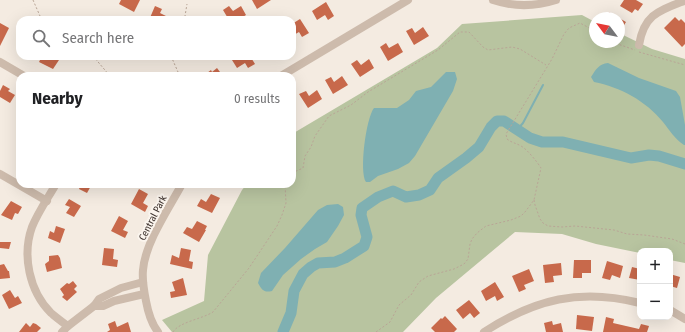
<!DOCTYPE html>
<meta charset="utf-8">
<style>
:root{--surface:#fff;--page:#f6f6f6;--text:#202124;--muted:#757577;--line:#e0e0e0}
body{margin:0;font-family:"Fira Sans Condensed",sans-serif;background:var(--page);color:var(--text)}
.controls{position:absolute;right:12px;bottom:12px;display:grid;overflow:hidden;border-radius:8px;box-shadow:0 4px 16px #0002}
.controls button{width:36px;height:36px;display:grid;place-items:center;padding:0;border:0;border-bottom:1px solid var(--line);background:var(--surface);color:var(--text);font:20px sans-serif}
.compass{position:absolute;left:589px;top:12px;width:36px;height:36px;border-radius:50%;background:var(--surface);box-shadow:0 4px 16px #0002;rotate:302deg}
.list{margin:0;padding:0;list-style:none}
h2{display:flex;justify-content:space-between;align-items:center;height:52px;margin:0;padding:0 16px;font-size:17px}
h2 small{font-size:13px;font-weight:400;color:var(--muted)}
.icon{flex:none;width:22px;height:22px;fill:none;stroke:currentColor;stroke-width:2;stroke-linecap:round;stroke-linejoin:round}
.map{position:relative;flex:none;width:685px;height:332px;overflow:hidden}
.search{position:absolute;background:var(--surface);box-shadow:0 4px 16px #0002;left:16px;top:16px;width:280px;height:44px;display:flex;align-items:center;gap:10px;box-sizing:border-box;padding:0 14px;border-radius:12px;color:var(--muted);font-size:15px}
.panel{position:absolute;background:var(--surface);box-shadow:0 4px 16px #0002;left:16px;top:72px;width:280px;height:116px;border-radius:12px}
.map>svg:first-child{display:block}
.green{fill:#b8c4a0}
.water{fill:#7fb0b2}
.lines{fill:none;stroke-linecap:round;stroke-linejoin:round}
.stream{stroke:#7fb0b2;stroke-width:2}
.river{stroke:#7fb0b2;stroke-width:11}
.building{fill:#c8694b}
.path{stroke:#b9a596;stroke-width:1;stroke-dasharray:2 2;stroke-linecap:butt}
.street{stroke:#cdbbac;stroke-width:8}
.labels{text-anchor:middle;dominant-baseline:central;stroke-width:4;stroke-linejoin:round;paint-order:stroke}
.street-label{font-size:10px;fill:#3b302b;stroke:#fbf5ee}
</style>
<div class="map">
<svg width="685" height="332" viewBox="0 0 685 332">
<rect width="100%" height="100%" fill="#f4ebe1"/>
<path class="green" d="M 582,15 L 595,22 L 595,42 L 619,42 L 619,33 L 652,49 L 685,59 L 685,263 L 670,260 L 670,251 L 640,251 L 640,253 L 596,244 L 562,234 L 515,232 L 436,298 L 403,332 L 172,332 L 162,320 L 204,301 L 208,255 L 242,190 L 247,184 L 292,184 L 292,134 L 437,48 L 462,24 Z"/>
<g class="water">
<path d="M 608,63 L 639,78 L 676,91 L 680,97 L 685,125 L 685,145 L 684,145 C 673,137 671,132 663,122 C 646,101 620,87 594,82 L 591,77 C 596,69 599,64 608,63 Z"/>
<path d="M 446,72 L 455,72 L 457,79 L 453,91 L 415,156 L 409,163 L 398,169 L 378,176 L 370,182 L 366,182 C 359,172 366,118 374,108 L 397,108 L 409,100 L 416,91 L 431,87 Z"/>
<path d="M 338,204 L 343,207 L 344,215 L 338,226 L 327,242 L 315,249 L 301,259 L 283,275 L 272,291 C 264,293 262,290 258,283 L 261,273 L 285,248 L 318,210 L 327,205 Z"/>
</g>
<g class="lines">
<path class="stream" d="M 517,130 L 523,123 L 543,85"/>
<path class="river" d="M 283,332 L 291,313 L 294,291 L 303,274 L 311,267 L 318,263 L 335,262 L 345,258 L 364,246 L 367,237 L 361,215 L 362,208 L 378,197 L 393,191 L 406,197 L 419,195 L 430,190 L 438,178 L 466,158 L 479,147 L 491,127 L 497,121 L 504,121 L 530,138 L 542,142 L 563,142 L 631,158 L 649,155 L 659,156 L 685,164"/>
</g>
<g class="building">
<path d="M 121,0 L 140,0 L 134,12 L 119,4 Z"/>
<path d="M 252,0 L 271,0 L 257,9 Z"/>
<path d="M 624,0 L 636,0 L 643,4 L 638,11 L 635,9 L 632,13 L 620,6 Z"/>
<path d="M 326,2 L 334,16 L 328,20 L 325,15 L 317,20 L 312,11 Z"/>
<path d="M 155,6 L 162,9 L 160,13 L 174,20 L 149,20 Z"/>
<path d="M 229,6 L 233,11 L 241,6 L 246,15 L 238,20 L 229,20 L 223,10 Z"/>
<path d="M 609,12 L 626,22 L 619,33 L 619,18 L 606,18 Z"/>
<path d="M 675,17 L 679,21 L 681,19 L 685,23 L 685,44 L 682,47 L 664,28 Z"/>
<path d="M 300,19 L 309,33 L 302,37 L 299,32 L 292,36 L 292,24 Z"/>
<path d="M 0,23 L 9,28 L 0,46 Z"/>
<path d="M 423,27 L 429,36 L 414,45 L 406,31 L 412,28 L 415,33 Z"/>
<path d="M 386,43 L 389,48 L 398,43 L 403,52 L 388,61 L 380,47 Z"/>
<path d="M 42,56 L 52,56 L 59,60 L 53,69 L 39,62 Z"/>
<path d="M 238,56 L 250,56 L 255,64 L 248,68 L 245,63 L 237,68 L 232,60 Z"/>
<path d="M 369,59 L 374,68 L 360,77 L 351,64 L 357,60 L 361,65 Z"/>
<path d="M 217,68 L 223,76 L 203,76 L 211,70 L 212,72 Z"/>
<path d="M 342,76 L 348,85 L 333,94 L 325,80 L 331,77 L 334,82 Z"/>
<path d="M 3,85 L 10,89 L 8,91 L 15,95 L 10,103 L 0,97 L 0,91 Z"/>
<path d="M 317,90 L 322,99 L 308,108 L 299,94 L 306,91 L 309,96 Z"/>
<path d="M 81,184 L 92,184 L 87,193 L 79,189 Z"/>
<path d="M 139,189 L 148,194 L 143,203 L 148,206 L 145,212 L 131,204 Z"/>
<path d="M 211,194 L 220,198 L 212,213 L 197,206 L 201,199 L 206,202 Z"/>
<path d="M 69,199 L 81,206 L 74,217 L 66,213 L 70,207 L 65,205 Z"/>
<path d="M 11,201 L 22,207 L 18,214 L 15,213 L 12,220 L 1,215 Z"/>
<path d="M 119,216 L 128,221 L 123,230 L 128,232 L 125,238 L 111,231 Z"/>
<path d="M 197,221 L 207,226 L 205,230 L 206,230 L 199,242 L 183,233 L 187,227 L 192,229 Z"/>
<path d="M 56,226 L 65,229 L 60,243 L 48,238 L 50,231 L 54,233 Z"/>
<path d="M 0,242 L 11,242 L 9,249 L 0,248 Z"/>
<path d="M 104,248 L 114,249 L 113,259 L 118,260 L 117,267 L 102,265 Z"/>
<path d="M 181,248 L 191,250 L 189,261 L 193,262 L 192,269 L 170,264 L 172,255 L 179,258 Z"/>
<path d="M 58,255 L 60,258 L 62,268 L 47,272 L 45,264 L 49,261 L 49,256 Z"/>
<path d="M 574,260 L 591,260 L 591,273 L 582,273 L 582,278 L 573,278 Z"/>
<path d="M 607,261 L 623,266 L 620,278 L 612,275 L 610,280 L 602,278 Z"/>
<path d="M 561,263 L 562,275 L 553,276 L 554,282 L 545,283 L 543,265 Z"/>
<path d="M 4,264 L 8,271 L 9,271 L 10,278 L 0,279 L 0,265 Z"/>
<path d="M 632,267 L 640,269 L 640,280 L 629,278 Z"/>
<path d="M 529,269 L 534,281 L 524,285 L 526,289 L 519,292 L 512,276 Z"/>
<path d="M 670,274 L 680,277 L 677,288 L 670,286 Z"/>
<path d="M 183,278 L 187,295 L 171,298 L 170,292 L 175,291 L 172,282 Z"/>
<path d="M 73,281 L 77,286 L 74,289 L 77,292 L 67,301 L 62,297 L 64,295 L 60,289 L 67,283 L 69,284 Z"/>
<path d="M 495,282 L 504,297 L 497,301 L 495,296 L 486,301 L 481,291 Z"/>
<path d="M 10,290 L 15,298 L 18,296 L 22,303 L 9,309 L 2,295 Z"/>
<path d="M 469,300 L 480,313 L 474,318 L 470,313 L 463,319 L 456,310 Z"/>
<path d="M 577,315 L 594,317 L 592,331 L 576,329 Z"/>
<path d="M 445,316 L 457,329 L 454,332 L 435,332 L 431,328 L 441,318 L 442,319 Z"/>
<path d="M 606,317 L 614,319 L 613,323 L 639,329 L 641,324 L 649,326 L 647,332 L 603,332 Z"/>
<path d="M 115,321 L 117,327 L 128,322 L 131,332 L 107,332 L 110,330 L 108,324 Z"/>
<path d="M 552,321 L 553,325 L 561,323 L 563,332 L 546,332 L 544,323 Z"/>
<path d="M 26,323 L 30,327 L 33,323 L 36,324 L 41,328 L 37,332 L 19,332 Z"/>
</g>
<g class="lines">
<g class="path">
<path d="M 33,0 L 40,16 L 44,20"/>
<path d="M 182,20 L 185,16 L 187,4"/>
<path d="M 612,42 L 635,50"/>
<path d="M 639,52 L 685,65"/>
<path d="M 93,56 L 110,76"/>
<path d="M 171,56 L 178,72 L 178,76"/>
<path d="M 292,173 L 303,168 L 305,156 L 311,147 L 315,136 L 329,116 L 351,105 L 368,92 L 438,50 L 460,32 L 469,32 L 483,47 L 488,50 L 512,47 L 520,49 L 546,65"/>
<path d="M 534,200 L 535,205 L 540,219 L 543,223 L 548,226 L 562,227 L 575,226 L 614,230 L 627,234 L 644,235 L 672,239 L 685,244"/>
<path d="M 173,332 C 179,322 202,319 213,312 L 249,268 L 277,226 L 282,215 L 286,203 L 285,184"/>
<path d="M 376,332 L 390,322 L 399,305 L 411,295 L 419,282 L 428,276 L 454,269 L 464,264 L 468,259 L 470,244 L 472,239 L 477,233 L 486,226 L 511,220 L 521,216 L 525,212 L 534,200 L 541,168 C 538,163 527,149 521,146 C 516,143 512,143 507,139 L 506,134 L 552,59 L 564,34 L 569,28 L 580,23 L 595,31"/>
</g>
<g class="street">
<path d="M 493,0 C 514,7 534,7 556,0"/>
<path d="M 639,45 C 644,15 658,11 684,1"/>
<path d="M 0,62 L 24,76"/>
<path d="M 281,76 L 408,0"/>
<path d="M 0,174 L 47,201"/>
<path d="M 56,184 C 48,198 38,212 32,227 C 22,255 29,291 51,313 C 56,317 62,322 68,326"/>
<path d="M 94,306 L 103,306 L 114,301 L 144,294"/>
<path d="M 670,310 L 685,319"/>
<path d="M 62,332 L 68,326 L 94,306 L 99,299 L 121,288 L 143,282"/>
<path d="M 158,332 C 151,323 148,312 146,301 C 144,291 142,280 143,270 C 145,243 169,208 182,184"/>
<path d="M 484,332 C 535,299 580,288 640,303"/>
</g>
</g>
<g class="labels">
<g class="street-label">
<text transform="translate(153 218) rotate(-63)">Central Park</text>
</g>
</g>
</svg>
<div class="controls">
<button>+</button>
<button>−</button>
</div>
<svg class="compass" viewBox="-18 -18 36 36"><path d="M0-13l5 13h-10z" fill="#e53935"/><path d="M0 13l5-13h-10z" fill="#757577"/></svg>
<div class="search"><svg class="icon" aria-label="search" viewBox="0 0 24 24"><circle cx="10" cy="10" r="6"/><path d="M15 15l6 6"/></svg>Search here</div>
<section class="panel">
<h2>Nearby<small>0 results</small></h2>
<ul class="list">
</ul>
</section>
</div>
